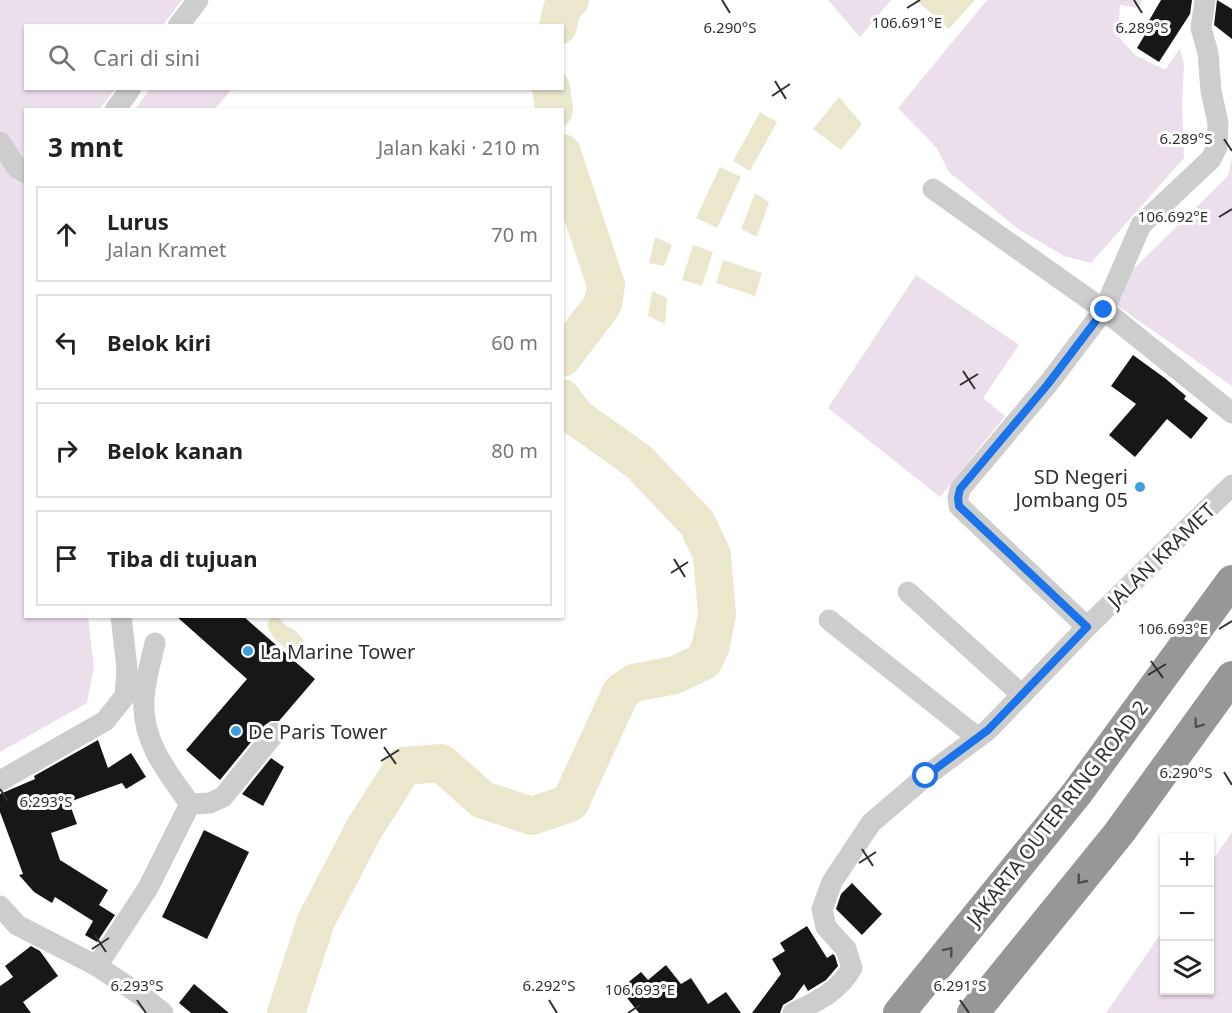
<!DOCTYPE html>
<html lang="id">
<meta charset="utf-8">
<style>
:root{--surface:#fff;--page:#f6f6f6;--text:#222;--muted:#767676;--line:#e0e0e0}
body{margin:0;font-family:"Noto Sans",sans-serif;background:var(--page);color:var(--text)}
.controls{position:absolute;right:18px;bottom:18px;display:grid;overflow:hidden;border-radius:0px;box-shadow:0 2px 4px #0004}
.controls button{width:54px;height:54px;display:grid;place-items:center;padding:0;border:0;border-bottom:2px solid var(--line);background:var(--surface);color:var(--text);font:30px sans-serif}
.stop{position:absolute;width:18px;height:18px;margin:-14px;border:4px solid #1a73e8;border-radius:50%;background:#fff}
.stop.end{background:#1a73e8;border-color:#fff;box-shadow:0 2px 6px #0008}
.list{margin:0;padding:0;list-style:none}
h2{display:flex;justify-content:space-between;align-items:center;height:78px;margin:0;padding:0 24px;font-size:26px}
h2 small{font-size:20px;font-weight:400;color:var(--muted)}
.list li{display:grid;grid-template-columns:39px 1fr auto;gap:18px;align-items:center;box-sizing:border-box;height:96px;margin:0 12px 12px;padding:0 12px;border:2px solid var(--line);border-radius:0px}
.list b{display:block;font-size:22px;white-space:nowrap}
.list p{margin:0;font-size:20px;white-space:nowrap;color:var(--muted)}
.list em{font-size:20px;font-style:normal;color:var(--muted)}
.icon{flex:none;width:33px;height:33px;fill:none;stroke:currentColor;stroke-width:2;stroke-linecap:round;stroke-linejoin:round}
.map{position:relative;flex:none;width:1232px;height:1013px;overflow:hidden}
.search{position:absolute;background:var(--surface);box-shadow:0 2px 4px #0004;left:24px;top:24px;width:540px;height:66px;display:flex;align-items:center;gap:15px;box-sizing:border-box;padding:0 21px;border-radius:0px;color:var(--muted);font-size:22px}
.panel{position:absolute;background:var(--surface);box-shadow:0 2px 4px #0004;left:24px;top:108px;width:540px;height:510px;border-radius:0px}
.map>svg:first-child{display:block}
.green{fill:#ecdfec}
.water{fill:#ebe7cd}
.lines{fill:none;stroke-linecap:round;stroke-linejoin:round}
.river{stroke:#ebe7cd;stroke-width:38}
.building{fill:#171717}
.minor{stroke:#cdcdcd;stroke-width:21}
.highway{stroke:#979797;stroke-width:32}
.oneway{stroke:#4f4f4f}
.route{stroke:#1a73e8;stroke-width:8}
.ticks{fill:none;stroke:#303030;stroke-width:2}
.poi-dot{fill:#3e9ddc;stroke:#fff;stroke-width:2}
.labels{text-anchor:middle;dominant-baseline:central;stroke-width:6;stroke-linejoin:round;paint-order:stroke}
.poi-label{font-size:20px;fill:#303030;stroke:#fff;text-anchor:start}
.street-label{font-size:20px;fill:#303030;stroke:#fff}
.ticks-label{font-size:15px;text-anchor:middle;fill:#303030;stroke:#fff;stroke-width:6;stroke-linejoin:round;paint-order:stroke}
</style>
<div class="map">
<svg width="1232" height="1013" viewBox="0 0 1232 1013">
<rect width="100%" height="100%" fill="#fff"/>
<g class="green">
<path d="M 0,0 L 182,0 L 163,25 L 26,26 L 26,88 L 115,89 L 100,109 L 26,110 L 26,616 L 88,617 L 94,667 L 87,703 L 0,752 Z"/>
<path d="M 828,0 L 891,0 L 860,37 Z"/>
<path d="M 987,0 L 1142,0 L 1138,8 L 1120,5 L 1118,36 L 1135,55 L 1165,70 L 1180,48 L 1184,64 L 1182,105 L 1184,158 L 1091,263 L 1064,256 L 1018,229 L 949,172 L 936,147 L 898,108 Z"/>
<path d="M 150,89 L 150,88 L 232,89 L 215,109 L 135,109 Z"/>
<path d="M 1232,158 L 1232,386 L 1105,297 L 1228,176 Z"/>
<path d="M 916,275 L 1019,345 L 983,398 L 1005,416 L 940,497 L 828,408 Z"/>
<path d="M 1232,832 L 1232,1013 L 1106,1013 L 1164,929 L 1164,990 L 1210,990 L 1210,864 Z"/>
</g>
<g class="water">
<path d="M 916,0 L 975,0 L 949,29 Z"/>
<path d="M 839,97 L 862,124 L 841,150 L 813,129 Z"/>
<path d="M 760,112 L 777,122 L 750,171 L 733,161 Z"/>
<path d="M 720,167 L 741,177 L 717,228 L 696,218 Z"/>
<path d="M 755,193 L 769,202 L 757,237 L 741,229 Z"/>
<path d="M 655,237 L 672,245 L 664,266 L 649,263 Z"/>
<path d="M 693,245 L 713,252 L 702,286 L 682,280 Z"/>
<path d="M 723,260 L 762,273 L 755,296 L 716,283 Z"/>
<path d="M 652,291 L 667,298 L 665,324 L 648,316 Z"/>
<path d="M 272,617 L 280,619 C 285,627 290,626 296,631 C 303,637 306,646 313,652 L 306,661 L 302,661 C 290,652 270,639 267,624 Z"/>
</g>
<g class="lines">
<g class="river">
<path d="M 558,26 L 562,9 L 570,0"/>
<path d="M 551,88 L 554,110"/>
<path d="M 562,153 L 606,285 L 603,304 L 562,358"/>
<path d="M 286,1013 L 316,921 L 364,829 L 404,766 L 441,763 L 483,800 L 532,816 L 570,803 L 621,692 L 634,683 L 675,675 L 704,661 L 711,645 L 717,614 L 712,555 L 697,523 L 639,462 L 576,417 L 562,398"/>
</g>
</g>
<g class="building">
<path d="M 1161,0 L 1192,0 L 1190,14 L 1159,62 L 1137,48 L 1150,26 L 1147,24 Z"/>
<path d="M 1217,0 L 1232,9 L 1232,39 L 1214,25 Z"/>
<path d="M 1133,355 L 1166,379 L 1186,396 L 1184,399 L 1208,418 L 1191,439 L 1167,419 L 1135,457 L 1109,435 L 1136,404 L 1111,386 Z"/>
<path d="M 176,616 L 243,616 L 315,679 L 279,721 L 271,721 L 265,725 L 220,780 L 186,750 L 247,679 Z"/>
<path d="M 98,740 L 108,768 L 131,753 L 146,777 L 126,789 L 122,783 L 69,802 L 77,824 L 51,833 L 60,860 L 108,890 L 99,905 L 115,915 L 97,942 L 85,935 L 93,921 L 55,897 L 52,903 L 34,892 L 19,875 L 23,874 L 0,812 L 0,794 L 35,779 L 34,776 Z"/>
<path d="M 271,758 L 284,767 L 263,806 L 242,794 Z"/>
<path d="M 204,830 L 249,852 L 207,939 L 162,917 Z"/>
<path d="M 852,883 L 882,914 L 862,935 L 836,909 L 841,894 Z"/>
<path d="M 807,926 L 827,958 L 833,954 L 835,956 L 838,966 L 826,980 L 808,991 L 804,984 L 793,999 L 783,1005 L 780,1013 L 752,1013 L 781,974 L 772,959 L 785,951 L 780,943 Z"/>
<path d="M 31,946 L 40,951 L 58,976 L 23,1002 L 31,1013 L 0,1013 L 0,986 L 13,977 L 5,966 Z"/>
<path d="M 666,965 L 681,984 L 691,978 L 708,1004 L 726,992 L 741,1013 L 639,1013 L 620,989 L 641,972 L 648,980 Z"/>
<path d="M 194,984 L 229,1013 L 191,1013 L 179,1003 Z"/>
</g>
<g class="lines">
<g class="minor">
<path d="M 178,26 L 198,0"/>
<path d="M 115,110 L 131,88"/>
<path d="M 0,142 L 17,168 L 26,173"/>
<path d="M 933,189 L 1104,310 L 1232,413"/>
<path d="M 908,592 L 1022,695"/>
<path d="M 829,620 L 978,738"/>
<path d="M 1087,627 L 959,506 L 958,498 L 960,489 L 1048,384 L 1104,310 L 1141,225 L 1211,159 L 1217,147 L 1218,123 L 1211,91 L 1208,53 L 1201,28 L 1205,0"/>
<path d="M 0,781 L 105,721 L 125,696 L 127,668 L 121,616"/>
<path d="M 190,804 L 210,803 L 223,797 L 275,733"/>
<path d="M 0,906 L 17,925 L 97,966 L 142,996 L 163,1013"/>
<path d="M 97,966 L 148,888 L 190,804 C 167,772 141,740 144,699 C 145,680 151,661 155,643"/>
<path d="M 793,1013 C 818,1001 838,992 852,968 L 846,949 L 826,927 L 822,909 L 832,882 L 871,823 L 926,776 L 988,730 L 1087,627 L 1232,485"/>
</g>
<g class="highway">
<path d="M 899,1013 L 1077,793 L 1232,581"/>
<path d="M 973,1013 L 1119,833 L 1232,677"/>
</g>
</g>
<defs><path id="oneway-chevron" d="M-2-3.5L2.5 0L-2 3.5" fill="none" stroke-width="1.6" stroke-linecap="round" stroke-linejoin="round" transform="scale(1.5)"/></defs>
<g class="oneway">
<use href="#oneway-chevron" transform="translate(1198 724) rotate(126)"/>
<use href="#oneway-chevron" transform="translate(1081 880) rotate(129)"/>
<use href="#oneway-chevron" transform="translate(949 951) rotate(-51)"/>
</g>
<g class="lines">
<path class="route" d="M 926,776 L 988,730 L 1087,627 L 959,506 L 958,498 L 960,489 L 1048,384 L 1104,310"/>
</g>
<path class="ticks" d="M 722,0 L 730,13M 1134,0 L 1142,13M 907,8 L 920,0M 775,81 L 786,99M 772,96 L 790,84M 1224,139 L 1232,151M 1219,217 L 1232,209M 963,371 L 975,389M 960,385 L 978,374M 674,559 L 685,577M 671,573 L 688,562M 1219,629 L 1232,621M 1151,661 L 1163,678M 1148,675 L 1166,664M 384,747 L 396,764M 381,761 L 399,750M 1224,772 L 1232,785M 0,789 L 8,801M 862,849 L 873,866M 859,863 L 876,852M 95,935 L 106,952M 92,949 L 109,938M 137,1000 L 146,1013M 549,1000 L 557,1013M 960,1000 L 969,1013M 628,1013 L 640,1005"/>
<g class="poi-dot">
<circle cx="1140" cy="487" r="6"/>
<circle cx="248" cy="651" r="6"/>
<circle cx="236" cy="731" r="6"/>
</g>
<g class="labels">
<g class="poi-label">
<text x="1128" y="476" text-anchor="end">SD Negeri<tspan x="1128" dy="23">Jombang 05</tspan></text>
<text x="260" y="651">La Marine Tower</text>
<text x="248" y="731">De Paris Tower</text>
</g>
<g class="street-label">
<text transform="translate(1161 555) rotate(-44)">JALAN KRAMET</text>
<text transform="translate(1057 813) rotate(-52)">JAKARTA OUTER RING ROAD 2</text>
</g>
</g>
<g class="ticks-label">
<text x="907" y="28">106.691°E</text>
<text x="730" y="33">6.290°S</text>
<text x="1142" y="33">6.289°S</text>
<text x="1186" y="144">6.289°S</text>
<text x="1173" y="222">106.692°E</text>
<text x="1173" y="634">106.693°E</text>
<text x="1186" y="778">6.290°S</text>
<text x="46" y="807">6.293°S</text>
<text x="137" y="991">6.293°S</text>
<text x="549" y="991">6.292°S</text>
<text x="960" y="991">6.291°S</text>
<text x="640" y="995">106.693°E</text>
</g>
</svg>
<div class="controls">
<button>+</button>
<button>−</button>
<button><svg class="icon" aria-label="layers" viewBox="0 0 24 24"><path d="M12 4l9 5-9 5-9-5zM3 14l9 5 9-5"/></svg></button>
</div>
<div class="stop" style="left:926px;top:776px"></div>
<div class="stop end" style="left:1104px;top:310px"></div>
<div class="search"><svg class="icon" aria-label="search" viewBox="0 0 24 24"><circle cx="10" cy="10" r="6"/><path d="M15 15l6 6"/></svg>Cari di sini</div>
<section class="panel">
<h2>3 mnt<small>Jalan kaki · 210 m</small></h2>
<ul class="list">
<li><svg class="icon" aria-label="ahead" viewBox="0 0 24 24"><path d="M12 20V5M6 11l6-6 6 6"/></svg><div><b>Lurus</b><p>Jalan Kramet</p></div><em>70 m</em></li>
<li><svg class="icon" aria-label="left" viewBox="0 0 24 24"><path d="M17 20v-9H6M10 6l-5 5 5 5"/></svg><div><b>Belok kiri</b></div><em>60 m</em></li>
<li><svg class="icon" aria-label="right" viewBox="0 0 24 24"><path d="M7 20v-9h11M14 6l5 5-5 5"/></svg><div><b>Belok kanan</b></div><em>80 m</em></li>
<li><svg class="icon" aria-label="arrive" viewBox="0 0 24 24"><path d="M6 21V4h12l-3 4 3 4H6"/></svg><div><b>Tiba di tujuan</b></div></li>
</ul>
</section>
</div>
